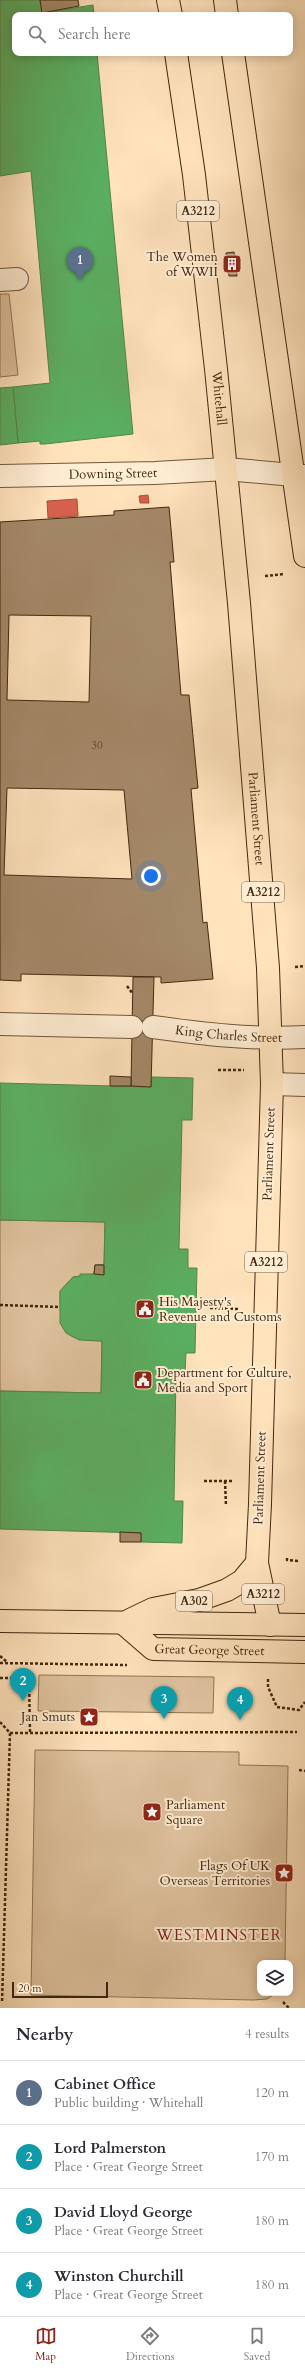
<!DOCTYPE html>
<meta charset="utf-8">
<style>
:root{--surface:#fff;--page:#f2f2f3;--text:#2b2b33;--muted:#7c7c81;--line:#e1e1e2;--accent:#8f2418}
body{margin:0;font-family:Cardo,serif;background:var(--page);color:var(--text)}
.controls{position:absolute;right:12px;bottom:12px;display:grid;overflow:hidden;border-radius:8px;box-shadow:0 2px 10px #0003}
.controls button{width:36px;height:36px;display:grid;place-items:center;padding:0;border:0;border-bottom:1px solid var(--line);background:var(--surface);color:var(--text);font:20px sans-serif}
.scale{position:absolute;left:12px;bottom:10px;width:96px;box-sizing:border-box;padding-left:4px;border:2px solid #41280f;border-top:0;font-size:11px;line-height:14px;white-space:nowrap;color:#41280f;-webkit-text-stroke:3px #ffedd4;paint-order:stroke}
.you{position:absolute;left:151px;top:876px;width:14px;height:14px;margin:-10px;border:3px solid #fff;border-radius:50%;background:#1a73e8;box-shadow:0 0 0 6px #1a73e833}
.badge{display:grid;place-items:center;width:26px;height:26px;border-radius:50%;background:var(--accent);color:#fff;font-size:13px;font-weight:700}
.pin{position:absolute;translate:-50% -33px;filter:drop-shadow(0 1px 2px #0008)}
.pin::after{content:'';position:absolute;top:21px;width:14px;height:12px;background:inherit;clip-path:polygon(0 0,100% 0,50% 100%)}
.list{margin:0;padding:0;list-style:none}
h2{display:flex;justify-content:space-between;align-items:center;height:52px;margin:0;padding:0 16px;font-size:17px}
h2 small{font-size:13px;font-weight:400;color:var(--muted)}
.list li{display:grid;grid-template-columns:26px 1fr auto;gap:12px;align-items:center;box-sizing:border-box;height:64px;padding:0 16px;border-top:1px solid var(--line)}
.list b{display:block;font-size:15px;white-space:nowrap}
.list p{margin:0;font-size:13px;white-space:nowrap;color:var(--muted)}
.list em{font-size:13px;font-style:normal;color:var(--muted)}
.icon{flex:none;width:22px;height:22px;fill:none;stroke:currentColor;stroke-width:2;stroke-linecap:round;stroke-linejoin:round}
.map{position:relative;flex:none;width:305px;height:2008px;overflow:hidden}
.search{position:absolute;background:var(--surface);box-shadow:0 2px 10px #0003;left:12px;right:12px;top:12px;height:44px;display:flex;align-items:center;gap:10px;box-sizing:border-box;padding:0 14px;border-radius:8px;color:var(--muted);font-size:15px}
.sheet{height:308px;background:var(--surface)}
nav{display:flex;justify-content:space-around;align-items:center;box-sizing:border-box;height:56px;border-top:1px solid var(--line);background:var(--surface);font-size:11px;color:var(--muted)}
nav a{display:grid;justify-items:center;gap:2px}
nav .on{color:var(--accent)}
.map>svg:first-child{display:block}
.green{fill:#dfc39f;stroke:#907657}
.shops{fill:#d6604d;stroke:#a94f3a}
.public{fill:#5aae61;stroke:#528648}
.building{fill:#a48969;stroke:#41280f;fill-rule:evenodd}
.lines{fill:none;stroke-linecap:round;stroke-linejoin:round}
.minor-casing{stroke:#70573a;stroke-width:24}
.major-casing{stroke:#41280f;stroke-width:24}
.path{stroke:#41280f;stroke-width:2.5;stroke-dasharray:3 2;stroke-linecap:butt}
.minor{stroke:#ffedd4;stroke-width:22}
.major{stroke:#ffe3bd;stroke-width:22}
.labels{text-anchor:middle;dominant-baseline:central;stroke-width:4;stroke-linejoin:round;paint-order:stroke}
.number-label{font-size:11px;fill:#5a4026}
.shield{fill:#ffedd4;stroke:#7a634a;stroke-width:1}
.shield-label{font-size:12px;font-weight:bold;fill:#41280f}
.poi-label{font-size:13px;fill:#41280f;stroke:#ffedd4;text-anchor:end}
.street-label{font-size:13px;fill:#41280f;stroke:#ffedd4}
.quarter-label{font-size:15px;letter-spacing:1px;fill:#7a1f14;stroke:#ffedd4}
</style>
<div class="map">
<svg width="305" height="2008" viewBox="0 0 305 2008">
<rect width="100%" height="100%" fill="#ffe3bd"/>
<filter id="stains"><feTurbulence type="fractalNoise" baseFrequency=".005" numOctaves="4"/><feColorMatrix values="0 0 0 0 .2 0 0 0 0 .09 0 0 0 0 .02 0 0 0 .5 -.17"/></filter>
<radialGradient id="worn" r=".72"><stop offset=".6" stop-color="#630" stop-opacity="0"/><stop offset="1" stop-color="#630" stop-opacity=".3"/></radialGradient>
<g class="green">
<path d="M 0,294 L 9,294 L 18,375 L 0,377 Z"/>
<path d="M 0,1220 L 105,1222 L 104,1265 L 95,1265 L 94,1274 L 73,1277 L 60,1291 C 60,1331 60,1340 102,1341 L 101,1393 L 0,1391 Z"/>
<path d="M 39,1675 L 214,1677 L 213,1713 L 38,1711 Z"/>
<path d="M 35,1750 L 239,1752 L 239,1765 L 288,1766 L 285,1963 L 260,1963 L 260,1993 L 276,1993 L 267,1999 L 253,2000 L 31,1995 Z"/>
</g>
<g class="shops">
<path d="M 148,495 L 149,503 L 140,503 L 139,496 Z"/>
<path d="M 77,499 L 78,516 L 48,518 L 47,501 Z"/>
</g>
<g class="public">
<path d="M 0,0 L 40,0 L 42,13 L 93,5 L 94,15 L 15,15 L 15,53 L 97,53 L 133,434 L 45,444 L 40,444 L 40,441 L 18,443 L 13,387 L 50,383 L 31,171 L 0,176 Z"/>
<path d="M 13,387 L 18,443 L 0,445 L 0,388 Z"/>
<path d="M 152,1077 L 193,1078 L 192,1120 L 182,1120 L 179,1249 L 188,1249 L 188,1268 L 197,1268 L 195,1353 L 186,1353 L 185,1372 L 176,1372 L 174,1501 L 183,1501 L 182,1543 L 141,1542 L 141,1533 L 0,1529 L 0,1391 L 101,1393 L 102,1341 L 79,1340 L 66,1333 L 60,1323 L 60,1291 L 73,1277 L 80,1276 L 80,1274 L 94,1274 L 95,1265 L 104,1265 L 105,1222 L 0,1220 L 0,1083 L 151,1087 Z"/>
</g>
<g class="building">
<path d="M 40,0 L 78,0 L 79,6 L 42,13 Z"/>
<path d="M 234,252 L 237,276 L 229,276 L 226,253 Z"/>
<path d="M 169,507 L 174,562 L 170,562 L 181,695 L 189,695 L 198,788 L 191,789 L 203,923 L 207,922 L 213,979 L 161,983 L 161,977 L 21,974 L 21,981 L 0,980 L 0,522 L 114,515 L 114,511 ZM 9,615 L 91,616 L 89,702 L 7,700 ZM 7,788 L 124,790 L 132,879 L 4,875 Z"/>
<path d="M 133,977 L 154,977 L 151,1087 L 131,1086 Z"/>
<path d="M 110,1076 L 131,1077 L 131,1086 L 110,1086 Z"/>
<path d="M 95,1265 L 104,1265 L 104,1275 L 94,1274 Z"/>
<path d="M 120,1532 L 141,1533 L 141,1542 L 120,1542 Z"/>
</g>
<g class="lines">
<g class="minor-casing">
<g id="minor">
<path d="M 0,280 L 17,279"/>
<path id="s1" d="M 0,476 L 155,473 L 226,469 L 305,476"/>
<path d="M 0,1024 L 132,1027"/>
<path id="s2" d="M 153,1027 C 204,1034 253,1040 305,1037"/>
<path d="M 272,1084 L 305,1085"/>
</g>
</g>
<g class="major-casing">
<g id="major">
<path d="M 168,0 L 171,15"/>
<path d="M 225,0 L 227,15"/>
<path id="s3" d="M 176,53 L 194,175 L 216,369 L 239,603 L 268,968 L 272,1084 L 260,1504 L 257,1563 L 270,1625"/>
<path d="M 233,53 L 305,556"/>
<path d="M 130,1620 L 153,1609 L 199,1600 L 227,1590 L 242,1581 L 257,1563"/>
<path d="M 0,1621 L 305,1625"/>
<path id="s4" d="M 123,1623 L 153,1649 L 305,1652"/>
</g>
</g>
<g class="path">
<path d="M 265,576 L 284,574"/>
<path d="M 295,967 L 305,966"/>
<path d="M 127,986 L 133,994"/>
<path d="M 218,1070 L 244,1070"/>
<path d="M 0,1305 L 60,1307"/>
<path d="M 210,1308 L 238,1309"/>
<path d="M 204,1481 L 233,1481"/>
<path d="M 225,1481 L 226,1506"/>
<path d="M 287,1558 L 287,1560 L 298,1561"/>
<path d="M 0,1656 L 7,1662"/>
<path d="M 0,1663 L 127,1665"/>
<path d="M 0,1678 L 29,1678 L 30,1732"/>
<path d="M 268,1679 L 268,1687 L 277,1707 L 299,1710 L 305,1702"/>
<path d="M 0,1722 L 10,1733 L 2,2003"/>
<path d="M 10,1733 L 297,1732"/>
<path d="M 299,1770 L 305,1771"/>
<path d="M 283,2002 L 289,2008"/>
</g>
<use href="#minor" class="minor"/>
<use href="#major" class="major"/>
</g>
<defs>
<g id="building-square" transform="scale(1)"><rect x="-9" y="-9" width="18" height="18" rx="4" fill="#8f2418" stroke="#ffedd4"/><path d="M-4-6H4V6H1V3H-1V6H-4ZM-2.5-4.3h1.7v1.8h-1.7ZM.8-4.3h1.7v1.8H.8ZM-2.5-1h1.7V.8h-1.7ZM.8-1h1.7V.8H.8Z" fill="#fff"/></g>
<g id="civic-square" transform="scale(1)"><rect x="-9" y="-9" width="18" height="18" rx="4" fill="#8f2418" stroke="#ffedd4"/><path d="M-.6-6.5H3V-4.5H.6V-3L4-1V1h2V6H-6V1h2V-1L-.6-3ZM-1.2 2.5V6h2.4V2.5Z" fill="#fff"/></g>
<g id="sight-square" transform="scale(1)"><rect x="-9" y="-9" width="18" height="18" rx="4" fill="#8f2418" stroke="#ffedd4"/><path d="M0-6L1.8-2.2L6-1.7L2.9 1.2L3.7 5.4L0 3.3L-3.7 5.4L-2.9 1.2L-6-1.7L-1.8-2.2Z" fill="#fff"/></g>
</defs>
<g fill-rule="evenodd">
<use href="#building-square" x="232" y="264"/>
<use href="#civic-square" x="145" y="1309"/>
<use href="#civic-square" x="143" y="1380"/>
<use href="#sight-square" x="89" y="1717"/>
<use href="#sight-square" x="152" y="1812"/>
<use href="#sight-square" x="284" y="1873"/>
</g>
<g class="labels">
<g class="number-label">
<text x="97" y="745">30</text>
</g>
<g class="shield">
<rect x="177" y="201" width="42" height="20" rx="3"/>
<rect x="242" y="882" width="42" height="20" rx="3"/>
<rect x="245" y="1252" width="42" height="20" rx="3"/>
<rect x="242" y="1584" width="42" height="20" rx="3"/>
<rect x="176" y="1591" width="36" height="20" rx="3"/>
</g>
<g class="shield-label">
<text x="198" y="211">A3212</text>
<text x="263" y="892">A3212</text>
<text x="266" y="1262">A3212</text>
<text x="263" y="1594">A3212</text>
<text x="194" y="1601">A302</text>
</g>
<g class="poi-label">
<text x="218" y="257">The Women<tspan x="218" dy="15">of WWII</tspan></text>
<text x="159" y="1302" text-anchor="start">His Majesty's<tspan x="159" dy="15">Revenue and Customs</tspan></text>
<text x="157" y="1373" text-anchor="start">Department for Culture,<tspan x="157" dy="15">Media and Sport</tspan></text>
<text x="75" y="1717">Jan Smuts</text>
<text x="166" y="1805" text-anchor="start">Parliament<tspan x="166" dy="15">Square</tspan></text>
<text x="270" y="1866">Flags Of UK<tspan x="270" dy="15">Overseas Territories</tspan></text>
</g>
<g class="street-label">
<text stroke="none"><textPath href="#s3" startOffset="348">Whitehall</textPath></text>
<text stroke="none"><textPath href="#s1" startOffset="113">Downing Street</textPath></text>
<text stroke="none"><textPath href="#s3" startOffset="770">Parliament Street</textPath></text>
<text stroke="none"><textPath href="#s2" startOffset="76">King Charles Street</textPath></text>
<text transform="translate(269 1154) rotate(-88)">Parliament Street</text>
<text transform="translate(260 1478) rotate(-88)">Parliament Street</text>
<text stroke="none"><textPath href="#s4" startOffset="96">Great George Street</textPath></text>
</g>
<g class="quarter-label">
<text x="219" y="1935">WESTMINSTER</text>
</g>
</g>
<rect width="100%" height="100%" filter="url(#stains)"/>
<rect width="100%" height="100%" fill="url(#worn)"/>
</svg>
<div class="controls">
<button><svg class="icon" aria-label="layers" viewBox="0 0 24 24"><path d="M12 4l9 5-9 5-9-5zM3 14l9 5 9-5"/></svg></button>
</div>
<div class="scale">20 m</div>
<div class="you"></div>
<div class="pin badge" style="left:80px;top:280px;background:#5c6f8a">1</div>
<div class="pin badge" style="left:23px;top:1701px;background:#0f9aa8">2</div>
<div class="pin badge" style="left:164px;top:1719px;background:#0f9aa8">3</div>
<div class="pin badge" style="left:240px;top:1720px;background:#0f9aa8">4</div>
<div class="search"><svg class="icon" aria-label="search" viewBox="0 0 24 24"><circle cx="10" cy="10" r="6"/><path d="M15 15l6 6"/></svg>Search here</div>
</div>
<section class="sheet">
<h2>Nearby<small>4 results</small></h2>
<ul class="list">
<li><span class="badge" style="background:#5c6f8a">1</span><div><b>Cabinet Office</b><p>Public building · Whitehall</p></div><em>120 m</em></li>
<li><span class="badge" style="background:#0f9aa8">2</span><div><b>Lord Palmerston</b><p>Place · Great George Street</p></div><em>170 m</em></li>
<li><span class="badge" style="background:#0f9aa8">3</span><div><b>David Lloyd George</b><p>Place · Great George Street</p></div><em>180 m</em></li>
<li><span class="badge" style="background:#0f9aa8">4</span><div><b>Winston Churchill</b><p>Place · Great George Street</p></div><em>180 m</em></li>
</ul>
</section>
<nav>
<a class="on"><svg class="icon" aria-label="map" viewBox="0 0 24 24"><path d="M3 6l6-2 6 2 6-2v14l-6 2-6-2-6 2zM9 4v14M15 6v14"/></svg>Map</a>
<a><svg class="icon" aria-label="directions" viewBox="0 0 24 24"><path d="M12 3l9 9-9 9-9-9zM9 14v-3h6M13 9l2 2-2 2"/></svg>Directions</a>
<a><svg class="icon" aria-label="saved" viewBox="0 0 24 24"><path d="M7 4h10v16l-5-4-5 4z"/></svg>Saved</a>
</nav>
